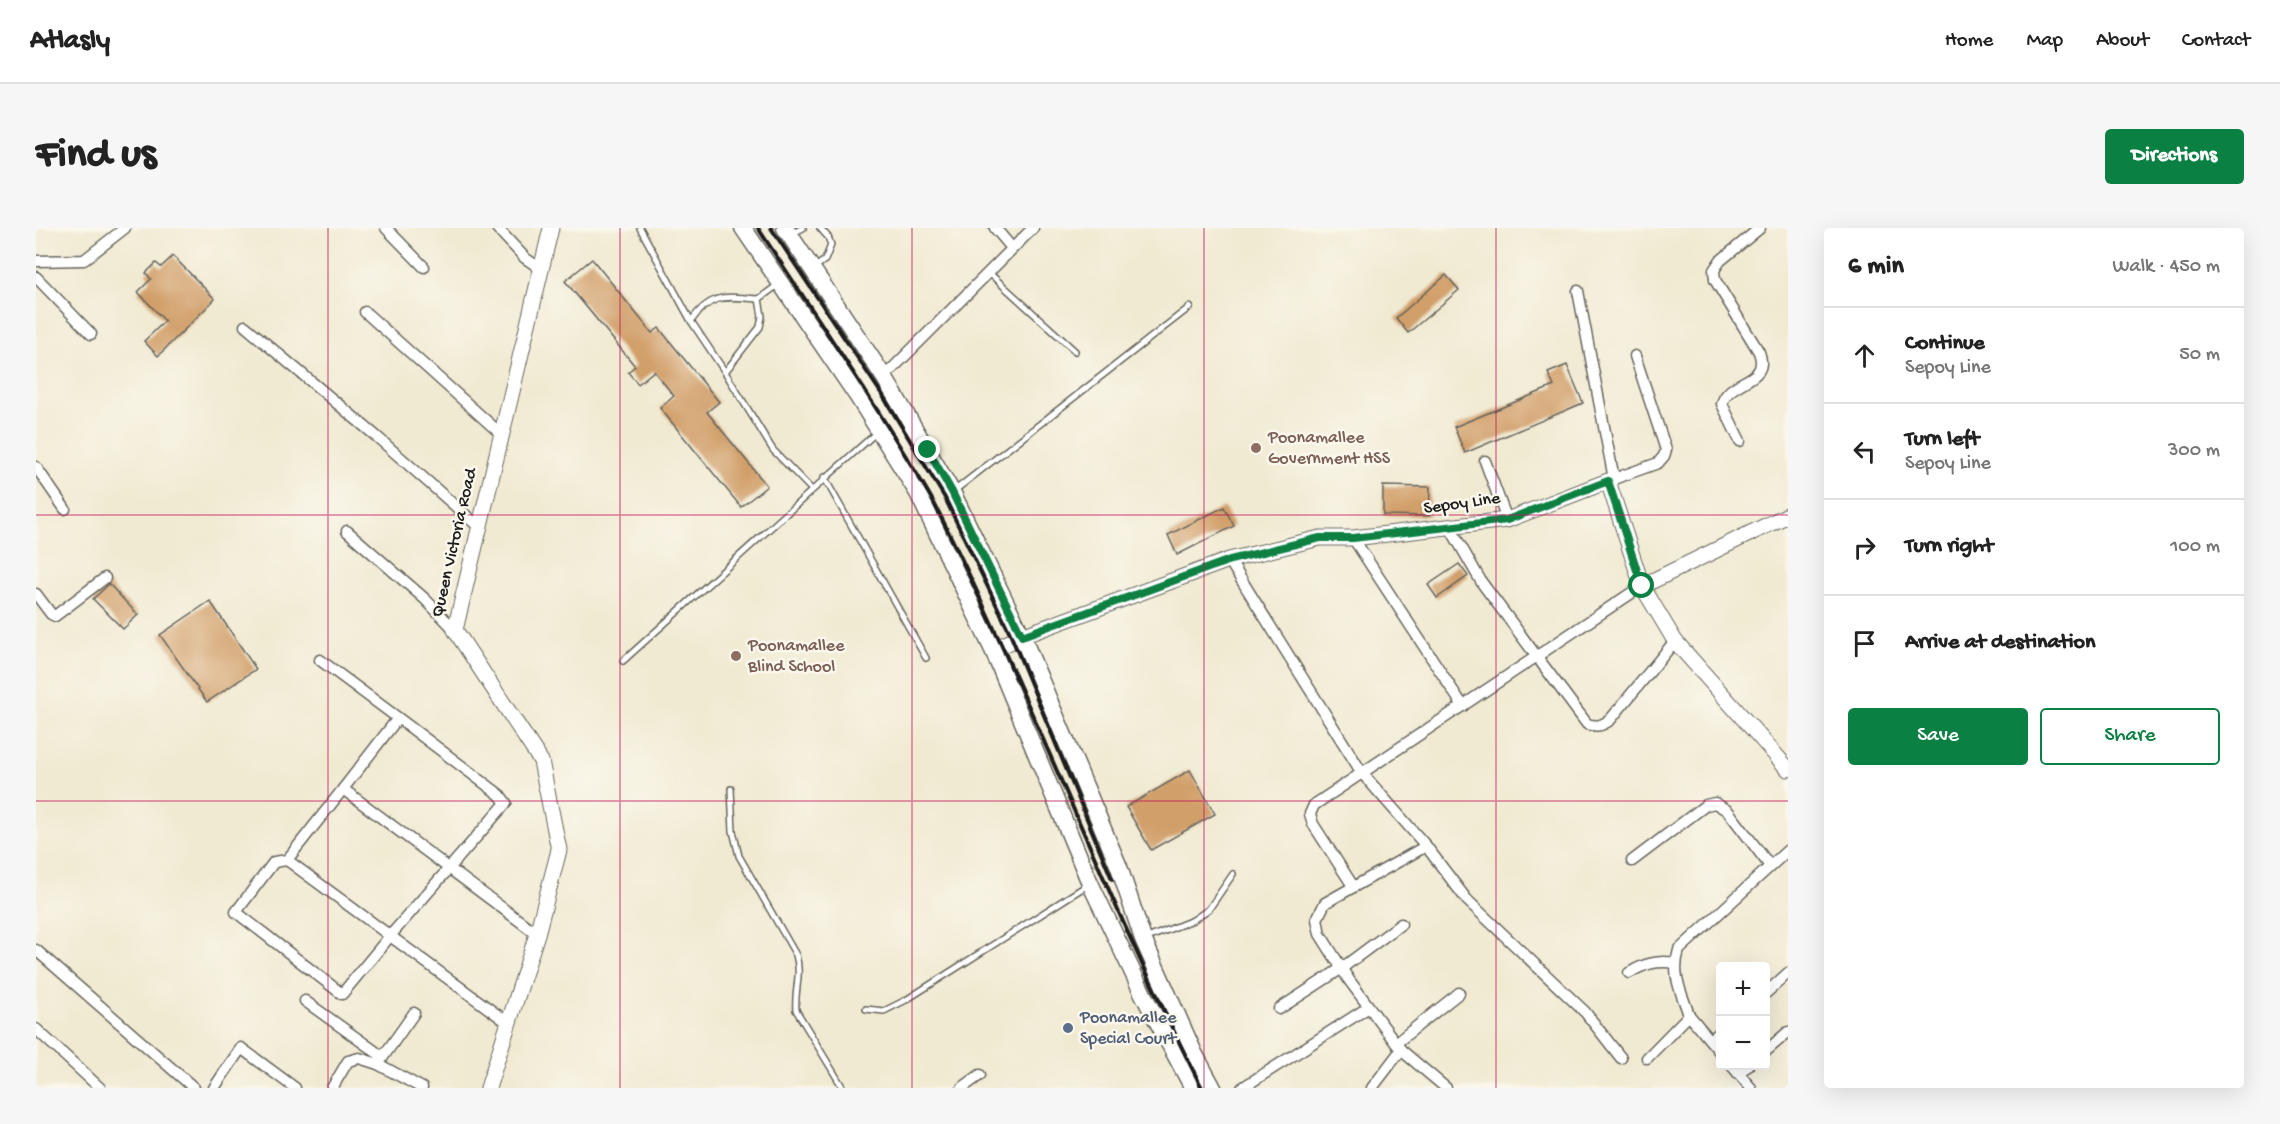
<!DOCTYPE html>
<meta charset="utf-8">
<style>
:root{--surface:#fff;--page:#f6f6f6;--text:#222;--muted:#767676;--line:#e0e0e0;--accent:#0b8043}
body{margin:0;font-family:"Gochi Hand",sans-serif;background:var(--page);color:var(--text)}
.controls{position:absolute;right:18px;bottom:18px;display:grid;overflow:hidden;border-radius:6px;box-shadow:0 6px 24px #0002}
.controls button{width:54px;height:54px;display:grid;place-items:center;padding:0;border:0;border-bottom:2px solid var(--line);background:var(--surface);color:var(--text);font:30px sans-serif}
.stop{position:absolute;width:18px;height:18px;margin:-14px;border:4px solid #0b8043;border-radius:50%;background:#fff}
.stop.end{background:#0b8043;border-color:#fff;box-shadow:0 2px 6px #0008}
.list{margin:0;padding:0;list-style:none}
h2{display:flex;justify-content:space-between;align-items:center;height:78px;margin:0;padding:0 24px;font-size:26px}
h2 small{font-size:20px;font-weight:400;color:var(--muted)}
.list li{display:grid;grid-template-columns:39px 1fr auto;gap:18px;align-items:center;box-sizing:border-box;height:96px;padding:0 24px;border-top:2px solid var(--line)}
.list b{display:block;font-size:22px;white-space:nowrap}
.list p{margin:0;font-size:20px;white-space:nowrap;color:var(--muted)}
.list em{font-size:20px;font-style:normal;color:var(--muted)}
.actions{display:flex;gap:12px;padding:18px 24px}
.actions a{flex:1;padding:14px 0;border:2px solid var(--accent);border-radius:6px;text-align:center;font-size:21px;color:var(--accent)}
.actions .main{background:var(--accent);color:#fff}
.icon{flex:none;width:33px;height:33px;fill:none;stroke:currentColor;stroke-width:2;stroke-linecap:round;stroke-linejoin:round}
.map{position:relative;flex:none;width:1752px;height:860px;overflow:hidden;border-radius:6px}
header{display:flex;align-items:center;gap:36px;box-sizing:border-box;height:84px;padding:0 30px;background:var(--surface);border-bottom:2px solid var(--line)}
header strong{font-size:28px}
nav{display:flex;gap:33px;margin-inline-start:auto;font-size:21px}
.intro{display:flex;align-items:center;justify-content:space-between;box-sizing:border-box;height:144px;padding:0 36px}
h1{margin:0;font-size:42px}
.button{padding:15px 27px;border-radius:6px;background:var(--accent);color:#fff;font-size:21px;font-weight:700}
main{display:flex;gap:36px;padding:0 36px}
aside{flex:1;background:var(--surface);border-radius:6px;box-shadow:0 6px 24px #0002}
.map>svg:first-child{display:block}
.building{fill:#d19f69}
.lines{fill:none;stroke-linecap:round;stroke-linejoin:round}
.lane-casing{stroke:#66645c;stroke-width:8}
.street-casing{stroke:#66645c;stroke-width:13}
.secondary-casing{stroke:#66645c;stroke-width:17}
.primary-casing{stroke:#66645c;stroke-width:19}
.lane{stroke:#fff;stroke-width:5}
.street{stroke:#fff;stroke-width:10}
.secondary{stroke:#fff;stroke-width:15}
.primary{stroke:#fff;stroke-width:16}
.rail{stroke:#1c1c1c;stroke-width:4}
.route{stroke:#0b8043;stroke-width:8}
.grid{fill:none;stroke:#c2185b;stroke-width:1.5;stroke-opacity:0.55}
.education-dot{fill:#8d6e63;stroke:#fbf7ec;stroke-width:2}
.service-dot{fill:#5c6f8a;stroke:#fbf7ec;stroke-width:2}
.labels{text-anchor:middle;dominant-baseline:central;stroke-width:5;stroke-linejoin:round;paint-order:stroke}
.education-label{font-size:18px;fill:#785e54;stroke:#fbf7ec;text-anchor:start}
.street-label{font-size:18px;fill:#1c1c1c;stroke:#fbf7ec}
.service-label{font-size:18px;fill:#4e5e75;stroke:#fbf7ec;text-anchor:start}
</style>
<header>
<strong>Atlasly</strong>
<nav><a>Home</a><a>Map</a><a>About</a><a>Contact</a></nav>
</header>
<div class="intro"><h1>Find us</h1><a class="button">Directions</a></div>
<main>
<div class="map">
<svg width="1752" height="860" viewBox="0 0 1752 860">
<rect width="100%" height="100%" fill="#fbf7ec"/>
<filter id="ink" filterUnits="userSpaceOnUse"><feTurbulence type="fractalNoise" baseFrequency=".0167" numOctaves="2"/><feDisplacementMap in="SourceGraphic" scale="12" xChannelSelector="R" yChannelSelector="G"/><feConvolveMatrix kernelMatrix="1 2 1 2 8 2 1 2 1" color-interpolation-filters="sRGB"/></filter>
<filter id="wash" filterUnits="userSpaceOnUse"><feTurbulence type="fractalNoise" baseFrequency=".008" numOctaves="4" result="noise"/><feDisplacementMap in="SourceGraphic" scale="24" xChannelSelector="R" yChannelSelector="G"/><feGaussianBlur stdDeviation="1.35" result="paint"/><feColorMatrix in="noise" values="0 0 0 0 0 0 0 0 0 0 0 0 0 0 0 0 0 1.4 0 .05"/><feComposite in="paint" operator="in"/></filter>
<g filter="url(#wash)">
<rect width="100%" height="100%" fill="#f0ead2"/>
<g id="blocks">
<g class="building">
<path d="M 137,28 L 179,71 L 122,128 L 108,113 L 129,93 L 102,64 L 115,51 L 110,45 L 120,35 L 125,39 Z"/>
<path d="M 556,31 L 616,105 L 623,100 L 683,174 L 671,184 L 731,258 L 705,279 L 624,180 L 638,168 L 618,143 L 602,156 L 592,144 L 599,138 L 529,53 Z"/>
<path d="M 1410,47 L 1423,62 L 1372,105 L 1360,90 Z"/>
<path d="M 1531,137 L 1547,175 L 1429,225 L 1418,199 L 1518,158 L 1512,145 Z"/>
<path d="M 1347,258 L 1394,259 L 1393,288 L 1347,287 Z"/>
<path d="M 1188,279 L 1198,298 L 1141,327 L 1132,307 Z"/>
<path d="M 1423,336 L 1432,348 L 1401,370 L 1392,357 Z"/>
<path d="M 73,356 L 102,387 L 87,401 L 57,371 Z"/>
<path d="M 174,373 L 220,441 L 171,474 L 124,407 Z"/>
<path d="M 1154,542 L 1179,586 L 1115,622 L 1090,579 Z"/>
</g>
</g>
</g>
<g filter="url(#ink)">
<use href="#blocks" fill-opacity="0" stroke="#66645c" stroke-width="1.5"/>
<g class="lines">
<g class="lane-casing">
<g id="lane">
<path d="M 604,0 L 655,93 C 676,64 690,69 723,71"/>
<path d="M 755,6 L 767,0"/>
<path d="M 779,39 L 789,32 L 795,17 L 792,9 L 784,0"/>
<path d="M 952,44 L 1039,123"/>
<path d="M 743,56 L 723,71 L 726,88 L 724,99 L 689,144 L 737,222 L 775,261"/>
<path d="M 655,93 L 689,144"/>
<path d="M 788,249 L 890,430"/>
<path d="M 918,263 L 1154,79"/>
<path d="M 587,433 L 842,203"/>
<path d="M 695,561 L 697,603 L 703,628 L 760,727 C 766,747 758,762 760,782 L 807,860"/>
<path d="M 1109,711 L 1157,692 L 1173,681 L 1197,646"/>
<path d="M 830,781 L 848,783 L 870,772 L 1053,656"/>
</g>
</g>
<g class="street-casing">
<g id="street">
<path d="M 350,0 L 388,39"/>
<path d="M 461,0 L 489,30 L 505,41"/>
<path d="M 959,0 L 976,20"/>
<path d="M 0,33 L 48,32 L 89,0"/>
<path d="M 0,49 L 55,106"/>
<path d="M 1542,63 L 1578,251"/>
<path d="M 329,84 L 465,206"/>
<path d="M 209,98 L 340,208 L 443,299"/>
<path d="M 848,149 L 997,0"/>
<path d="M 1704,213 L 1686,176 C 1692,150 1735,156 1723,124 L 1679,52 L 1678,42 L 1684,33 L 1724,0"/>
<path d="M 1449,233 L 1471,292"/>
<path d="M 0,239 L 29,281"/>
<path d="M 1572,253 L 1622,235 L 1628,228 L 1630,222 L 1599,128"/>
<path d="M 1413,298 L 1446,355 L 1551,496 C 1561,499 1565,498 1574,492 L 1639,413"/>
<path d="M 311,303 L 389,371 L 419,402"/>
<path d="M 1317,310 L 1427,478"/>
<path d="M 1193,332 L 1326,545 L 1390,618 L 1431,672 L 1549,784 L 1585,830"/>
<path d="M 0,366 L 15,386 L 19,388 L 69,350"/>
<path d="M 284,432 L 362,490"/>
<path d="M 307,561 L 251,632 L 471,794"/>
<path d="M 1390,618 L 1289,675 L 1281,691 L 1284,706 L 1313,752 L 1365,822 L 1410,860"/>
<path d="M 251,632 L 238,634 L 200,684 L 306,766 L 354,708 L 470,575 L 464,567 L 362,490 L 307,561 L 501,706"/>
<path d="M 1596,633 L 1670,577 L 1679,575 L 1692,583 L 1734,638"/>
<path d="M 1317,658 L 1277,596 L 1274,586 L 1278,577 L 1606,358"/>
<path d="M 0,722 L 158,860"/>
<path d="M 1593,745 C 1608,736 1621,732 1639,735"/>
<path d="M 1730,765 L 1752,745"/>
<path d="M 269,773 L 347,829"/>
<path d="M 1243,781 L 1306,740 L 1365,696"/>
<path d="M 378,785 L 342,836 L 386,860"/>
<path d="M 1653,787 C 1645,763 1635,747 1643,722 L 1752,622"/>
<path d="M 0,801 L 64,860"/>
<path d="M 1675,812 L 1684,804"/>
<path d="M 1360,815 L 1423,765"/>
<path d="M 1730,823 L 1752,804"/>
<path d="M 1611,830 L 1653,787 L 1684,824"/>
<path d="M 1696,838 L 1715,860"/>
<path d="M 1702,845 L 1712,838"/>
<path d="M 178,860 L 205,820 L 259,860"/>
<path d="M 296,860 L 312,833 L 323,830 L 342,836"/>
<path d="M 926,860 L 944,847"/>
<path d="M 1206,860 L 1333,779"/>
<path d="M 1336,860 L 1365,822"/>
</g>
</g>
<g class="secondary-casing">
<g id="secondary">
<path d="M 1606,358 L 1752,287"/>
<path d="M 957,422 L 986,408 L 1193,332 L 1284,310 L 1317,310 L 1471,292 L 1572,253 L 1606,358 L 1639,413 L 1752,541"/>
<path d="M 452,860 L 501,706 L 523,622 L 505,533 L 419,402 L 515,0"/>
</g>
</g>
<g class="primary-casing">
<g id="primary">
<path d="M 707,0 L 822,169 L 882,265 L 957,422 L 1054,655 L 1108,768 L 1157,860"/>
<path d="M 749,0 L 848,149 L 916,264 L 986,408 L 1083,639 L 1107,711 L 1158,825 L 1177,860"/>
</g>
</g>
<use href="#lane" class="lane"/>
<use href="#street" class="street"/>
<use href="#secondary" class="secondary"/>
<use href="#primary" class="primary"/>
<g class="rail">
<path d="M 722,0 C 769,72 818,143 863,217 C 875,237 889,258 900,279 C 996,470 1069,670 1166,860"/>
<path d="M 735,0 L 847,168 L 909,270 L 973,403 L 1076,651"/>
</g>
</g>
</g>
<g class="lines" filter="url(#ink)">
<path class="route" d="M 892,222 L 916,264 L 986,408 L 1194,332 L 1284,310 L 1317,310 L 1471,292 L 1572,253 L 1606,358"/>
</g>
<path class="grid" d="M 292,0 L 292,860M 584,0 L 584,860M 876,0 L 876,860M 1168,0 L 1168,860M 1460,0 L 1460,860M 0,287 L 1752,287M 0,573 L 1752,573"/>
<g class="education-dot">
<circle cx="1220" cy="220" r="6"/>
<circle cx="700" cy="428" r="6"/>
</g>
<circle class="service-dot" cx="1032" cy="800" r="6"/>
<g class="labels">
<g class="education-label">
<text x="1232" y="210">Poonamallee<tspan x="1232" dy="21">Government HSS</tspan></text>
<text x="712" y="418">Poonamallee<tspan x="712" dy="21">Blind School</tspan></text>
</g>
<g class="street-label">
<text transform="translate(1426 276) rotate(-8)">Sepoy Line</text>
<text transform="translate(419 315) rotate(-77)">Queen Victoria Road</text>
</g>
<g class="service-label">
<text x="1044" y="790">Poonamallee<tspan x="1044" dy="21">Special Court</tspan></text>
</g>
</g>
</svg>
<div class="controls">
<button>+</button>
<button>−</button>
</div>
<div class="stop" style="left:1606px;top:358px"></div>
<div class="stop end" style="left:892px;top:222px"></div>
</div>
<aside>
<h2>6 min<small>Walk · 450 m</small></h2>
<ul class="list">
<li><svg class="icon" aria-label="ahead" viewBox="0 0 24 24"><path d="M12 20V5M6 11l6-6 6 6"/></svg><div><b>Continue</b><p>Sepoy Line</p></div><em>50 m</em></li>
<li><svg class="icon" aria-label="left" viewBox="0 0 24 24"><path d="M17 20v-9H6M10 6l-5 5 5 5"/></svg><div><b>Turn left</b><p>Sepoy Line</p></div><em>300 m</em></li>
<li><svg class="icon" aria-label="right" viewBox="0 0 24 24"><path d="M7 20v-9h11M14 6l5 5-5 5"/></svg><div><b>Turn right</b></div><em>100 m</em></li>
<li><svg class="icon" aria-label="arrive" viewBox="0 0 24 24"><path d="M6 21V4h12l-3 4 3 4H6"/></svg><div><b>Arrive at destination</b></div></li>
</ul>
<div class="actions"><a class="main">Save</a><a>Share</a></div>
</aside>
</main>
